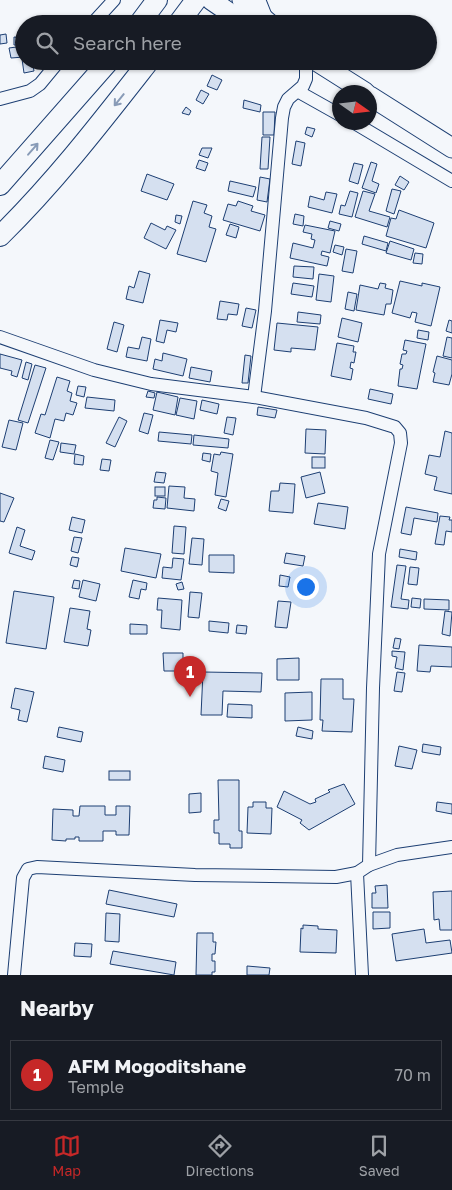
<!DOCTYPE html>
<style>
:root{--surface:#171b24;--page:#242831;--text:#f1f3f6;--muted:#9ea1a6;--line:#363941;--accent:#c62828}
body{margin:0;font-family:"Golos Text",sans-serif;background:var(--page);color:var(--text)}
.compass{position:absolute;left:332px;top:85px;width:45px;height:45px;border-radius:50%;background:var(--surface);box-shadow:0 1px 4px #0004;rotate:104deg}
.you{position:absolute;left:305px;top:586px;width:18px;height:18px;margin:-12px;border:4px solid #fff;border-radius:50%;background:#1a73e8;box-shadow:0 0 0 8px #1a73e833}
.badge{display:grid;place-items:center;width:32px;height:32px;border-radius:50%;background:var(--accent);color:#fff;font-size:16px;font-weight:700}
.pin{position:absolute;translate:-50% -41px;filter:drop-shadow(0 1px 2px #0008)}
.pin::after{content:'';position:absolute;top:26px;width:18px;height:15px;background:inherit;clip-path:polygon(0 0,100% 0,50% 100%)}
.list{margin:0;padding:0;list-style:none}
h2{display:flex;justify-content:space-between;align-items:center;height:65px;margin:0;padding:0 20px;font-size:21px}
h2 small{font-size:16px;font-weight:400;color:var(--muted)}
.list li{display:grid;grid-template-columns:32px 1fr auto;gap:15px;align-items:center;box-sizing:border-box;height:70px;margin:0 10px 10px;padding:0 10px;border:1px solid var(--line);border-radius:0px}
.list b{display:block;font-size:19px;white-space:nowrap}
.list p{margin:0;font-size:16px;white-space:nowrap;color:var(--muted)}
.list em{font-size:16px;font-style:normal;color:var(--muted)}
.icon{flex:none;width:28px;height:28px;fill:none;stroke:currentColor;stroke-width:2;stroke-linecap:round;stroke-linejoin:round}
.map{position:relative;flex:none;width:452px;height:975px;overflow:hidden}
.search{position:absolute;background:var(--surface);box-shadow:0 1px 4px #0004;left:15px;right:15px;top:15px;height:55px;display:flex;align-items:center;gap:12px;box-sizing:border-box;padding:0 18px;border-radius:28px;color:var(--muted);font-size:19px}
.sheet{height:145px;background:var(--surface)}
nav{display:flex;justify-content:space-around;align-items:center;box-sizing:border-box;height:70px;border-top:1px solid var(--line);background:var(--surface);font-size:14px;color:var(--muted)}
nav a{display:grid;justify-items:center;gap:2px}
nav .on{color:var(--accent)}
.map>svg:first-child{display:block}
.building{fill:#d5e0f0;stroke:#1d3f73}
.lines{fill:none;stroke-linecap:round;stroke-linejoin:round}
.street-casing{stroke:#1d3f73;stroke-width:14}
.secondary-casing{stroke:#1d3f73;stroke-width:21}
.primary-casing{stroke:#1d3f73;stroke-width:22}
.street{stroke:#f4f7fb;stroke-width:12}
.secondary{stroke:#f4f7fb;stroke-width:19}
.primary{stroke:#f4f7fb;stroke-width:20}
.oneway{stroke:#889bb7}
</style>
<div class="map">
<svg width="452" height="975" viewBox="0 0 452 975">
<rect width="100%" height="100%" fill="#f4f7fb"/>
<g class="building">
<path d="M 6,34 L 7,43 L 0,44 L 0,35 Z"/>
<path d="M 14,37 L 21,38 L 21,45 L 14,45 Z"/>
<path d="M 24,46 L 24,57 L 11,58 L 9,48 Z"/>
<path d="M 22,59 L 24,59 L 24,61 L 32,61 L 34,71 L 24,73 Z"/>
<path d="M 212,75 L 222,80 L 217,90 L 207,86 Z"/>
<path d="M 201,90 L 209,94 L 203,104 L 196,100 Z"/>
<path d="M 244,100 L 261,105 L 260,112 L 243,108 Z"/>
<path d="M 186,107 L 191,111 L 189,115 L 182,113 Z"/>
<path d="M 263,112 L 275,112 L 274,135 L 263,135 Z"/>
<path d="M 307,127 L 315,129 L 312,137 L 305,134 Z"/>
<path d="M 262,137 L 270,137 L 268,169 L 260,169 Z"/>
<path d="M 296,141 L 305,143 L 301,166 L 292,164 Z"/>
<path d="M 202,148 L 212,148 L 208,158 L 199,155 Z"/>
<path d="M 199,160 L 208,163 L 205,171 L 196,168 Z"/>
<path d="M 371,162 L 377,164 L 372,181 L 379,184 L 376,193 L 362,188 Z"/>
<path d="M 354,163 L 363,165 L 358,184 L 349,181 Z"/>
<path d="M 147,174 L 174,184 L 167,200 L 141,191 Z"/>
<path d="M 400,176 L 409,182 L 404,190 L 395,185 Z"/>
<path d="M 260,177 L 270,179 L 267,202 L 257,200 Z"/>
<path d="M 230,181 L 256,187 L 253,197 L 228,191 Z"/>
<path d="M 392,189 L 401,191 L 394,214 L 386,211 Z"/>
<path d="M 350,191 L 358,193 L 352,217 L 339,214 L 341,205 L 345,206 Z"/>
<path d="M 363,191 L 375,194 L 369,211 L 390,217 L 387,227 L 355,217 Z"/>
<path d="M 326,192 L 337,194 L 332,213 L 308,207 L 310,196 L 324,200 Z"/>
<path d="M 193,201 L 207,205 L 204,213 L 212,216 L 209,227 L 216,229 L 206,262 L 177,254 Z"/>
<path d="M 238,201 L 253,206 L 251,211 L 265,215 L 260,231 L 223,220 L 228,204 L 236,206 Z"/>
<path d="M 399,210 L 434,223 L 426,248 L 386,236 L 391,218 L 396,219 Z"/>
<path d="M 295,214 L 304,216 L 303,226 L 293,224 Z"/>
<path d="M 176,215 L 182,216 L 180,224 L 175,222 Z"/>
<path d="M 330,221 L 341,224 L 339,231 L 328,228 Z"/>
<path d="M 151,223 L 165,230 L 167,226 L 176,230 L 166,249 L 144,238 Z"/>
<path d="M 230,224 L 239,227 L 236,238 L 226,235 Z"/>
<path d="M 305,225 L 335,231 L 330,253 L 322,251 L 321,255 L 329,257 L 327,266 L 290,258 L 293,243 L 313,248 L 315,240 L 311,239 L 312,234 L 303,232 Z"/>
<path d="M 364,236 L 388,243 L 386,251 L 362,244 Z"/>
<path d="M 390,241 L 414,249 L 411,260 L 386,253 Z"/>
<path d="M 335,245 L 344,247 L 342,255 L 333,252 Z"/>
<path d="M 346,249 L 357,251 L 353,273 L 342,271 Z"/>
<path d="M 415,253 L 423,254 L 422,264 L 413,263 Z"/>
<path d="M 294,266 L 314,267 L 313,279 L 293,277 Z"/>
<path d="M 139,271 L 150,274 L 143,303 L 126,299 L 129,286 L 134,288 Z"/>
<path d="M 319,274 L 334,276 L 331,302 L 316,300 Z"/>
<path d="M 400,281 L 422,286 L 422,283 L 440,287 L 431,326 L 415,322 L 417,313 L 412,312 L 410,318 L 392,313 Z"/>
<path d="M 293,283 L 314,286 L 312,297 L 291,294 Z"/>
<path d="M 380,283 L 386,284 L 385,288 L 393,290 L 391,304 L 386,304 L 384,315 L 356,310 L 360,285 L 378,289 Z"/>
<path d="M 348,292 L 357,294 L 354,311 L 345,309 Z"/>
<path d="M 220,301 L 239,304 L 237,315 L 228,314 L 227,320 L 217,319 Z"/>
<path d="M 246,308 L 256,310 L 252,328 L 242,326 Z"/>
<path d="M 298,312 L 321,315 L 320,324 L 297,322 Z"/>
<path d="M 342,318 L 362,323 L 358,342 L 338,337 Z"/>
<path d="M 160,320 L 178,323 L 176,332 L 167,330 L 164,343 L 156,341 Z"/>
<path d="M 449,320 L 452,321 L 452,333 L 446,331 Z"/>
<path d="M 114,322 L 124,325 L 117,352 L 107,349 Z"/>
<path d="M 277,323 L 318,327 L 315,350 L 291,348 L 291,352 L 274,350 Z"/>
<path d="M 418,330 L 429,332 L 428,340 L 417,338 Z"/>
<path d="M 142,337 L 151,339 L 147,361 L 126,357 L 128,347 L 139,349 Z"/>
<path d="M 447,337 L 452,338 L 452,358 L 443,356 Z"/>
<path d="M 405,340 L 426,344 L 417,389 L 398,386 L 400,369 L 402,369 L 403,365 L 400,364 L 402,354 L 406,354 L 407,351 L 403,350 Z"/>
<path d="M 337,343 L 354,346 L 353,352 L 356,352 L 354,363 L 351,362 L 350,368 L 353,369 L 351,380 L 331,376 Z"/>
<path d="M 163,353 L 187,359 L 183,376 L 153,369 L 155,359 L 162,361 Z"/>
<path d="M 0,354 L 22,360 L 17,377 L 11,375 L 12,371 L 0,368 Z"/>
<path d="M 245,355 L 251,356 L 248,383 L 242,383 Z"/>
<path d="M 437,356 L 452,360 L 452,374 L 449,385 L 433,382 L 435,373 L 433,372 Z"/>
<path d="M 26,362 L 32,364 L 28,380 L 22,378 Z"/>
<path d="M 35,365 L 46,368 L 28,423 L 18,420 Z"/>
<path d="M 191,367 L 212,371 L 210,382 L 189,378 Z"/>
<path d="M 57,377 L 70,381 L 67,391 L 72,393 L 70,401 L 77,403 L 73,415 L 66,413 L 64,421 L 55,419 L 50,438 L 35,433 L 41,414 L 45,415 Z"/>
<path d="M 78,386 L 86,387 L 84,397 L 76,395 Z"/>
<path d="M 370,389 L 393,394 L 391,404 L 368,399 Z"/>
<path d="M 148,391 L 155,393 L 154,398 L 146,397 Z"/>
<path d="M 157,392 L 178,397 L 175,415 L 153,410 Z"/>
<path d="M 87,397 L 115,400 L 114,411 L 85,408 Z"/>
<path d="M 180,398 L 197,401 L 194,419 L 176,415 Z"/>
<path d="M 202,400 L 219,404 L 217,414 L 200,410 Z"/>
<path d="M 258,407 L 277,410 L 275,418 L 257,415 Z"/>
<path d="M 144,413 L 153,415 L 148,434 L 139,431 Z"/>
<path d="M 119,417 L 127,421 L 115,447 L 106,443 Z"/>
<path d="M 227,417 L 236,418 L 233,435 L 224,433 Z"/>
<path d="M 9,420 L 23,423 L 16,450 L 2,447 Z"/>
<path d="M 306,429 L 326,430 L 325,454 L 305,453 Z"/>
<path d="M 445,431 L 452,433 L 452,494 L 434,490 L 437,477 L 425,474 L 429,455 L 440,457 Z"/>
<path d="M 159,432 L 192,435 L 191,444 L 158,441 Z"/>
<path d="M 194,435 L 229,439 L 228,448 L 193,445 Z"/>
<path d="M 50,440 L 59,442 L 53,460 L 45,458 Z"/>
<path d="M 61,443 L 76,445 L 74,454 L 60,452 Z"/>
<path d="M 221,452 L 233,454 L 226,497 L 215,495 L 218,473 L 211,471 L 214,454 L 220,455 Z"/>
<path d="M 203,453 L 211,454 L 210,462 L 202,460 Z"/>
<path d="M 75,454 L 84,456 L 83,465 L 74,464 Z"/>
<rect x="312" y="457" width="13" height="11"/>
<path d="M 102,459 L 111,460 L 109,471 L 100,470 Z"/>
<path d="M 156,472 L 166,473 L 164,483 L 154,482 Z"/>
<path d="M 320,472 L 325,493 L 306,498 L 301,477 Z"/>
<path d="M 280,483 L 295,484 L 293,513 L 269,511 L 271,491 L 279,491 Z"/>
<path d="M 169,486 L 185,487 L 184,498 L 195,499 L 194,511 L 167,508 Z"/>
<rect x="155" y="487" width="10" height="9"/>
<path d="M 0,493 L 14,498 L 4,522 L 0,521 Z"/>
<path d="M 157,497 L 166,498 L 165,509 L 153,508 L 154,500 L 157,500 Z"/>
<path d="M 221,499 L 229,501 L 226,511 L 218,508 Z"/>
<path d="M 318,503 L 348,507 L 345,529 L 314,524 Z"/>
<path d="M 406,507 L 438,513 L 437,522 L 414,518 L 411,535 L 401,533 Z"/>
<path d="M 440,516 L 450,517 L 449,520 L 452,520 L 452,532 L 446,531 L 444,545 L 435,544 Z"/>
<path d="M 72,517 L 85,520 L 82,533 L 69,530 Z"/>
<path d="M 174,526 L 186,527 L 184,554 L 172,553 Z"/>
<path d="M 17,527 L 25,530 L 20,546 L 35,551 L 32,560 L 9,553 Z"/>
<path d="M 74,537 L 82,538 L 78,553 L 71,551 Z"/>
<path d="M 192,538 L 204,539 L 202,565 L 189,564 Z"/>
<path d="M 125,548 L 161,554 L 156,578 L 121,571 Z"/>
<path d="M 400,549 L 417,552 L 416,560 L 399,557 Z"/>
<path d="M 286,553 L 305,556 L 303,566 L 284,563 Z"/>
<path d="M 209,555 L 234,555 L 234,573 L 209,572 Z"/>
<path d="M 72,557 L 79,558 L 77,567 L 70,565 Z"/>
<path d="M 173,558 L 184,559 L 181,580 L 162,578 L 163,567 L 172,568 Z"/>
<path d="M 397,565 L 406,566 L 401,599 L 409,600 L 408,609 L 391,607 Z"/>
<path d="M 410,567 L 419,568 L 417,585 L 408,584 Z"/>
<path d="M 280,575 L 290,577 L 288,587 L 279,586 Z"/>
<path d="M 74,580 L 80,581 L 79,589 L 72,588 Z"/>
<path d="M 83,580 L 100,584 L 96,601 L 79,597 Z"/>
<path d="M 133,580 L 147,583 L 146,590 L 141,589 L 139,599 L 129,597 Z"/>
<path d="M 182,582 L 184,589 L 178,590 L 176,584 Z"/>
<path d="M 14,591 L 54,597 L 46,649 L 6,643 Z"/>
<path d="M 190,592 L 202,593 L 199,618 L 188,617 Z"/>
<path d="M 158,598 L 182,600 L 180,630 L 161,628 L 162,610 L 157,610 Z"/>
<path d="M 412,598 L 421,599 L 420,608 L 411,607 Z"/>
<path d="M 424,599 L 449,600 L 449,610 L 424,609 Z"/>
<path d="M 278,601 L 291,602 L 287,628 L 275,627 Z"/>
<path d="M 70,608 L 90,611 L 87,629 L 91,630 L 88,646 L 64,642 Z"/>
<path d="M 445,611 L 452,612 L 450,636 L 442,634 Z"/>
<path d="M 209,621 L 229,623 L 228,633 L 209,631 Z"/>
<path d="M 130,624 L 147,625 L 147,634 L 130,634 Z"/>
<path d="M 237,625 L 247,626 L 246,634 L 236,633 Z"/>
<path d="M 395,638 L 401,639 L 399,649 L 393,648 Z"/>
<path d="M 419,645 L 452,647 L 452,667 L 431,666 L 430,672 L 417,671 Z"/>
<path d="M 392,651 L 405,652 L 403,670 L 395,668 L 397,657 L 392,656 Z"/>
<path d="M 163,653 L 183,653 L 183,671 L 164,671 Z"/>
<path d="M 299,658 L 299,680 L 277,680 L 277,659 Z"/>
<path d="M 203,672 L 262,673 L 261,692 L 223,691 L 222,715 L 201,715 Z"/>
<path d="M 397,672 L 405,673 L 402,692 L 394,691 Z"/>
<path d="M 321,679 L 343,679 L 343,699 L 354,699 L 352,732 L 322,731 L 323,720 L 320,720 Z"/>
<path d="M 15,688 L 34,692 L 27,722 L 18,720 L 20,710 L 11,708 Z"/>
<path d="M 312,692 L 312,720 L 285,721 L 285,693 Z"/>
<path d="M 228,704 L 252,705 L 252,718 L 227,717 Z"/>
<path d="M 59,727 L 83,732 L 81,742 L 57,737 Z"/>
<path d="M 298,727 L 313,731 L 312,739 L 296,736 Z"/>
<path d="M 423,744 L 441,747 L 440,755 L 422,752 Z"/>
<path d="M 399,746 L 417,750 L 412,769 L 395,766 Z"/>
<path d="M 45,756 L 65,760 L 63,772 L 43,768 Z"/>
<rect x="109" y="771" width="21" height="9"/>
<path d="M 218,780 L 239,780 L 239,831 L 242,831 L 242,848 L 230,848 L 230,844 L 219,844 L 219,833 L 214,833 L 214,820 L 219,820 Z"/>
<path d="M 344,784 L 355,804 L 309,830 L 300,823 L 302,820 L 277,807 L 284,791 L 310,804 L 316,802 L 315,799 L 330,792 L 328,790 Z"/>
<path d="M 201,793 L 201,812 L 189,813 L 189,794 Z"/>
<path d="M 253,802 L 266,802 L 266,808 L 272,808 L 271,834 L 247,833 L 248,807 L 253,807 Z"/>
<path d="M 437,802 L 452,804 L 452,814 L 436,811 Z"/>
<path d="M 80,806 L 105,806 L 105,815 L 116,815 L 116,806 L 130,806 L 129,835 L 116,835 L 116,831 L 103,831 L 103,841 L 79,841 L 79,837 L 75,837 L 75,839 L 66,839 L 66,841 L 52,840 L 53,809 L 73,810 L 73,816 L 79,816 Z"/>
<path d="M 387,885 L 388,908 L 372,908 L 372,893 L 376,893 L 375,886 Z"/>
<path d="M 109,890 L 177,904 L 174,917 L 106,904 Z"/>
<path d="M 452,891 L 452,930 L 440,930 L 439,919 L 434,920 L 433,892 Z"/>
<path d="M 373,912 L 390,912 L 390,928 L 373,929 Z"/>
<path d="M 106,913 L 120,914 L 119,942 L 105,941 Z"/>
<path d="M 303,925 L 318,926 L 318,929 L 337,930 L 336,953 L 300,952 L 301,928 L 303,929 Z"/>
<path d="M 424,929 L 426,943 L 450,940 L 452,953 L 396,961 L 392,934 Z"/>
<path d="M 197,933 L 213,933 L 213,942 L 216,942 L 215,954 L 212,954 L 212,961 L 215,961 L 215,972 L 212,972 L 212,975 L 196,975 Z"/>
<path d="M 75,943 L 92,944 L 91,957 L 74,956 Z"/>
<path d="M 113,951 L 176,962 L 174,975 L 110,964 Z"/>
<path d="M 247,966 L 270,968 L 269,975 L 247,975 Z"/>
</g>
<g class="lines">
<g class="street-casing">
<g id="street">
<path d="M 92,24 L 114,0"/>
<path d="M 299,92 L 340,115"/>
<path d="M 0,99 L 30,91 L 40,84 L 59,61"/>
<path d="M 353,122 L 452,181"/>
<path d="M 0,337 L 94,370 L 151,384 L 254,397 L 366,418 L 395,427 L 400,433 L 401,443 L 379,554 L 373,688 L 369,865 L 357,873 L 362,975"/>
<path d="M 254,397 L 265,311 L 282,118 L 284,107 L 288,99 L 303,86 L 306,79 L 306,61"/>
<path d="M 369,865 L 397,855 L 452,847"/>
<path d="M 14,975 L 23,878 L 28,869 L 37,867 L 195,875 L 336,877 L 357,873"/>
</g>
</g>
<g class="secondary-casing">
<g id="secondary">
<path d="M 211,0 L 246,24"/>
<path d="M 242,0 L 270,24"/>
<path d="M 316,61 L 365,92"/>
<path d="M 370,96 L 452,148"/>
</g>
</g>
<g class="primary-casing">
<g id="primary">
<path d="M 255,0 L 261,15"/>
<path d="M 139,24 L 157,0"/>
<path d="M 178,24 L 196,0"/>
<path d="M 0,185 L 109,61"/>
<path d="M 0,236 C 55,182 102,121 149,61"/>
</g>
</g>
<use href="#street" class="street"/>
<use href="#secondary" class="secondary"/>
<use href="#primary" class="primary"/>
</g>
<defs><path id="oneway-shaft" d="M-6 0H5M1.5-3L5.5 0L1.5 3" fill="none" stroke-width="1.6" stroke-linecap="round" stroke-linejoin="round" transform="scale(1.25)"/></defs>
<g class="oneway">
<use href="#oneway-shaft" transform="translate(119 100) rotate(129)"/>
<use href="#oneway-shaft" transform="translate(33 149) rotate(-49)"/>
</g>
</svg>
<svg class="compass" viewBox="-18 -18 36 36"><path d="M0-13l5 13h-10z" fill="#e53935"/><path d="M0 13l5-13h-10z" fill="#9ea1a6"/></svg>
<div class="you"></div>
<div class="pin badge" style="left:190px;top:697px">1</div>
<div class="search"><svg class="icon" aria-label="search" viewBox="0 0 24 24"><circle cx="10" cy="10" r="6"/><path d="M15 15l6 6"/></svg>Search here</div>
</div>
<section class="sheet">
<h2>Nearby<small></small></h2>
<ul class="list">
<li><span class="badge">1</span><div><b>AFM Mogoditshane</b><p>Temple</p></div><em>70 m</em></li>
</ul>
</section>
<nav>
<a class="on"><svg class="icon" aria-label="map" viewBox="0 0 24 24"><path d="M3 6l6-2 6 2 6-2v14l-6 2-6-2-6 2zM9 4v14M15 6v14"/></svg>Map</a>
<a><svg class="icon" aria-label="directions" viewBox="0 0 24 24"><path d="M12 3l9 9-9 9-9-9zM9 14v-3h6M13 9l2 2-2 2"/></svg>Directions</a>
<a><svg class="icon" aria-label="saved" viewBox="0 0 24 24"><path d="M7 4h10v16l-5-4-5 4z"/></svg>Saved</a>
</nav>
